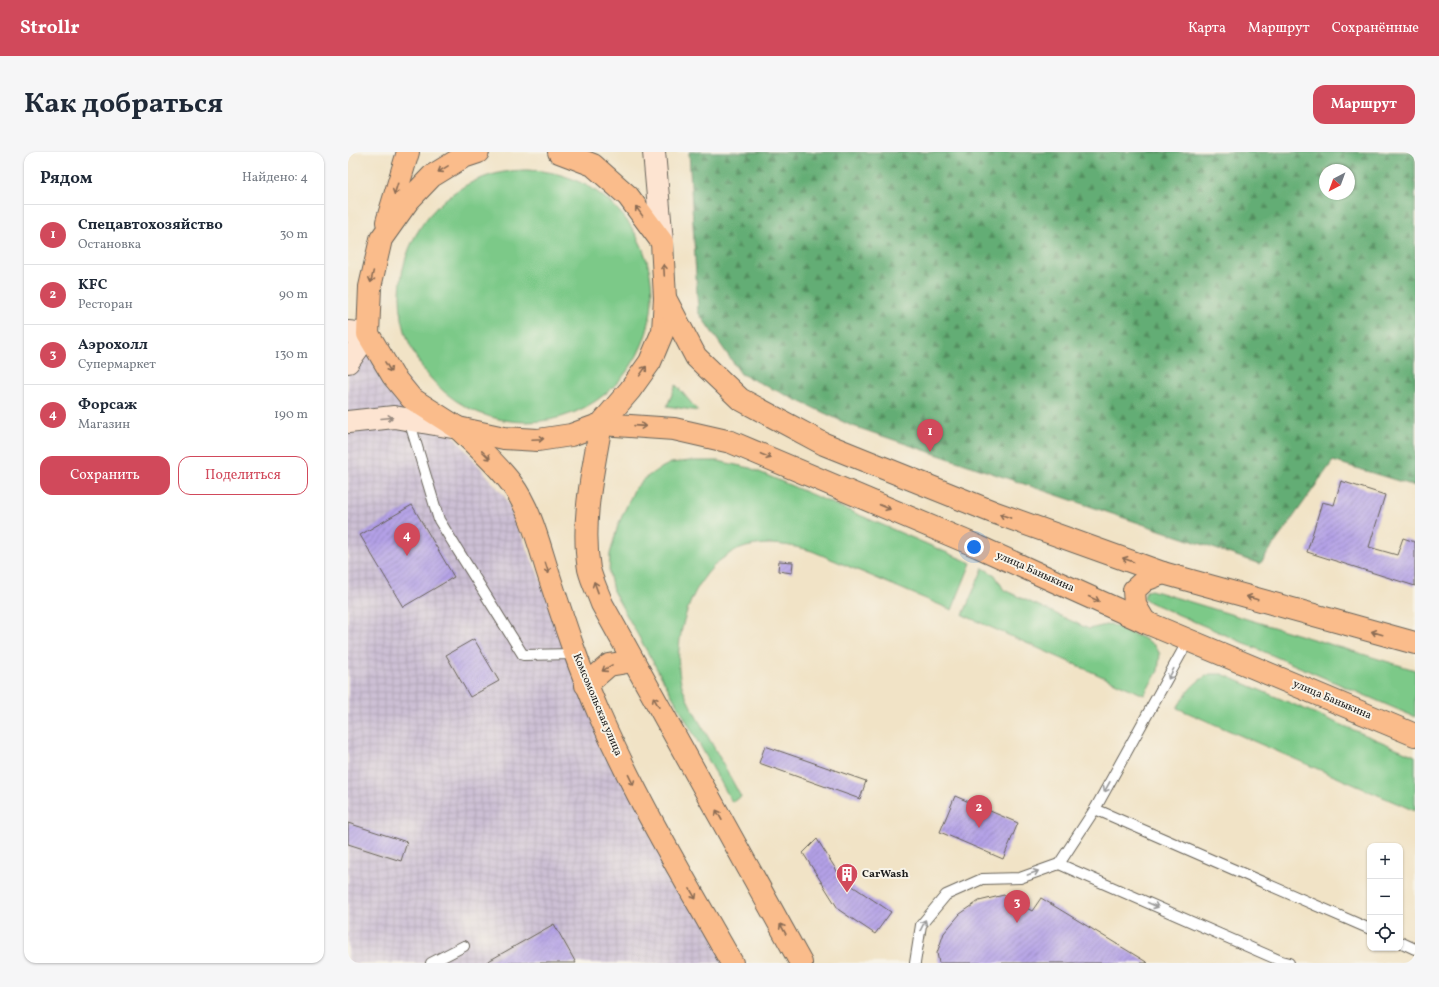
<!DOCTYPE html>
<html lang="ru">
<meta charset="utf-8">
<style>
:root{--surface:#fff;--page:#f6f6f7;--text:#1f2937;--muted:#747a83;--line:#e0e1e3;--accent:#d1495b}
body{margin:0;font-family:Vollkorn,serif;background:var(--page);color:var(--text)}
.controls{position:absolute;right:12px;bottom:12px;display:grid;overflow:hidden;border-radius:8px;box-shadow:0 1px 3px #0004}
.controls button{width:36px;height:36px;display:grid;place-items:center;padding:0;border:0;border-bottom:1px solid var(--line);background:var(--surface);color:var(--text);font:20px sans-serif}
.compass{position:absolute;left:971px;top:12px;width:36px;height:36px;border-radius:50%;background:var(--surface);box-shadow:0 1px 3px #0004;rotate:221deg}
.you{position:absolute;left:626px;top:395px;width:14px;height:14px;margin:-10px;border:3px solid #fff;border-radius:50%;background:#1a73e8;box-shadow:0 0 0 6px #1a73e833}
.badge{display:grid;place-items:center;width:26px;height:26px;border-radius:50%;background:var(--accent);color:#fff;font-size:13px;font-weight:700}
.pin{position:absolute;translate:-50% -33px;filter:drop-shadow(0 1px 2px #0008)}
.pin::after{content:'';position:absolute;top:21px;width:14px;height:12px;background:inherit;clip-path:polygon(0 0,100% 0,50% 100%)}
.list{margin:0;padding:0;list-style:none}
h2{display:flex;justify-content:space-between;align-items:center;height:52px;margin:0;padding:0 16px;font-size:17px}
h2 small{font-size:13px;font-weight:400;color:var(--muted)}
.list li{display:grid;grid-template-columns:26px 1fr auto;gap:12px;align-items:center;box-sizing:border-box;height:60px;padding:0 16px;border-top:1px solid var(--line)}
.list b{display:block;font-size:15px;white-space:nowrap}
.list p{margin:0;font-size:13px;white-space:nowrap;color:var(--muted)}
.list em{font-size:13px;font-style:normal;color:var(--muted)}
.actions{display:flex;gap:8px;padding:12px 16px}
.actions a{flex:1;padding:9px 0;border:1px solid var(--accent);border-radius:12px;text-align:center;font-size:14px;color:var(--accent)}
.actions .main{background:var(--accent);color:#fff}
.icon{flex:none;width:22px;height:22px;fill:none;stroke:currentColor;stroke-width:2;stroke-linecap:round;stroke-linejoin:round}
.map{position:relative;flex:none;width:1067px;height:811px;overflow:hidden;border-radius:12px}
header{display:flex;align-items:center;gap:24px;box-sizing:border-box;height:56px;padding:0 20px;background:var(--accent);color:#fff}
header strong{font-size:19px}
nav{display:flex;gap:22px;margin-inline-start:auto;font-size:14px}
.intro{display:flex;align-items:center;justify-content:space-between;box-sizing:border-box;height:96px;padding:0 24px}
h1{margin:0;font-size:28px}
.button{padding:10px 18px;border-radius:12px;background:var(--accent);color:#fff;font-size:14px;font-weight:700}
main{display:flex;gap:24px;padding:0 24px}
aside{flex:1;background:var(--surface);border-radius:12px;box-shadow:0 1px 3px #0004}
.map>svg:first-child{display:block}
.industrial{fill:url(#industrial-grid)}
.grass{fill:#7bc988;stroke:#4c7252}
.forest{fill:url(#forest-firs);stroke:#406448;fill-rule:evenodd}
.building{fill:url(#building-hatch)}
.lines{fill:none;stroke-linecap:round;stroke-linejoin:round}
.lane-casing{stroke:#676258;stroke-width:12}
.secondary-casing{stroke:#676258;stroke-width:24}
.primary-casing{stroke:#676258;stroke-width:24}
.lane{stroke:#fff;stroke-width:10}
.secondary{stroke:#fde4d1;stroke-width:22}
.primary{stroke:#fabc8b;stroke-width:22}
.oneway{stroke:#8b6c54}
.oneway2{stroke:#988a80}
.oneway3{stroke:#999}
.labels{text-anchor:middle;dominant-baseline:central;stroke-width:4;stroke-linejoin:round;paint-order:stroke}
.street-label{font-size:11px;fill:#1c1c1c;stroke:#f7f3e8}
.poi-label{font-size:11px;font-weight:bold;fill:#1c1c1c;stroke:#f7f3e8;text-anchor:start}
</style>
<header>
<strong>Strollr</strong>
<nav><a>Карта</a><a>Маршрут</a><a>Сохранённые</a></nav>
</header>
<div class="intro"><h1>Как добраться</h1><a class="button">Маршрут</a></div>
<main>
<aside>
<h2>Рядом<small>Найдено: 4</small></h2>
<ul class="list">
<li><span class="badge">1</span><div><b>Спецавтохозяйство</b><p>Остановка</p></div><em>30 m</em></li>
<li><span class="badge">2</span><div><b>KFC</b><p>Ресторан</p></div><em>90 m</em></li>
<li><span class="badge">3</span><div><b>Аэрохолл</b><p>Супермаркет</p></div><em>130 m</em></li>
<li><span class="badge">4</span><div><b>Форсаж</b><p>Магазин</p></div><em>190 m</em></li>
</ul>
<div class="actions"><a class="main">Сохранить</a><a>Поделиться</a></div>
</aside>
<div class="map">
<svg width="1067" height="811" viewBox="0 0 1067 811">
<defs>
<pattern id="industrial-grid" width="8" height="8" patternUnits="userSpaceOnUse"><rect width="8" height="8" fill="#ccbfd4"/><path d="M0 4h8M4 0v8" fill="none" stroke="#afa4b5"/></pattern>
<pattern id="forest-firs" width="22" height="20" patternUnits="userSpaceOnUse"><rect width="22" height="20" fill="#64ad74"/><path d="M5 1l3.5 6h-7zM16 11l3.5 6h-7z" fill="#528c5e"/></pattern>
<pattern id="building-hatch" width="6" height="6" patternUnits="userSpaceOnUse"><rect width="6" height="6" fill="#b3a0e6"/><path d="M-1 1l2-2M0 6l6-6M5 7l2-2" fill="none" stroke="#9182ba"/></pattern>
</defs>
<rect width="100%" height="100%" fill="#f7f3e8"/>
<filter id="ink" filterUnits="userSpaceOnUse"><feTurbulence type="fractalNoise" baseFrequency=".025" numOctaves="2"/><feDisplacementMap in="SourceGraphic" scale="8" xChannelSelector="R" yChannelSelector="G"/><feConvolveMatrix kernelMatrix="1 2 1 2 8 2 1 2 1" color-interpolation-filters="sRGB"/></filter>
<filter id="wash" filterUnits="userSpaceOnUse"><feTurbulence type="fractalNoise" baseFrequency=".012" numOctaves="4" result="noise"/><feDisplacementMap in="SourceGraphic" scale="16" xChannelSelector="R" yChannelSelector="G"/><feGaussianBlur stdDeviation="0.9" result="paint"/><feColorMatrix in="noise" values="0 0 0 0 0 0 0 0 0 0 0 0 0 0 0 0 0 1.4 0 .05"/><feComposite in="paint" operator="in"/></filter>
<g filter="url(#wash)">
<rect width="100%" height="100%" fill="#f1e3c6"/>
<path class="industrial" d="M 0,180 L 20,182 L 157,345 L 238,533 L 386,811 L 0,811 Z"/>
<g class="grass">
<circle cx="178" cy="144" r="126"/>
<path d="M 328,233 L 350,259 L 319,254 Z"/>
<path d="M 342,309 L 370,309 L 402,316 L 623,411 L 604,458 L 464,399 C 442,393 421,389 398,395 C 348,408 324,480 332,526 C 336,545 347,562 356,578 C 369,600 381,623 393,645 L 384,650 L 265,439 L 261,420 L 262,402 L 270,373 L 286,338 L 296,327 L 309,318 L 323,311 Z"/>
<path d="M 635,416 L 647,423 L 656,438 L 741,477 L 762,472 L 799,488 L 807,494 L 812,502 L 810,519 L 796,543 L 615,463 Z"/>
<path d="M 803,438 L 1067,518 L 1067,565 L 801,450 L 796,446 L 798,439 Z"/>
<path d="M 862,522 L 874,522 L 1067,604 L 1067,659 L 829,556 C 839,540 844,531 862,522 Z"/>
</g>
<path class="forest" d="M 341,0 L 1067,0 L 1067,334 L 985,309 L 912,412 L 502,273 L 393,222 L 350,160 ZM 977,18 L 1001,18 L 1001,42 L 977,42 Z"/>
<g id="blocks">
<g class="building">
<path d="M 993,329 L 1037,343 L 1021,395 L 1049,403 L 1055,386 L 1067,390 L 1067,434 L 959,400 L 974,350 L 986,353 Z"/>
<path d="M 64,353 L 106,425 L 55,455 L 12,383 Z"/>
<path d="M 431,409 L 445,410 L 444,421 L 430,419 Z"/>
<path d="M 126,487 L 151,529 L 122,545 L 98,503 Z"/>
<path d="M 417,594 L 518,629 L 512,647 L 411,611 Z"/>
<path d="M 607,644 L 670,671 L 655,707 L 592,680 Z"/>
<path d="M 0,671 L 59,690 L 53,709 L 0,692 Z"/>
<path d="M 469,687 L 494,727 L 543,760 L 527,782 L 491,758 L 455,701 Z"/>
<path d="M 656,743 L 684,759 L 693,746 L 800,811 L 591,811 L 589,801 L 596,781 L 612,762 L 631,749 Z"/>
<path d="M 206,772 L 228,811 L 137,811 Z"/>
</g>
</g>
</g>
<g filter="url(#ink)">
<use href="#blocks" fill-opacity="0" stroke="#676258" stroke-width="1"/>
<g class="lines">
<g class="lane-casing">
<g id="lane">
<path d="M 61,268 L 91,368 L 175,503 L 227,502"/>
<path d="M 747,657 L 1022,777"/>
<path d="M 711,712 L 747,657 L 841,487"/>
<path d="M 1052,790 L 1067,797"/>
<path d="M 83,811 L 116,794"/>
<path d="M 567,811 L 573,773 L 598,743 L 634,727 L 672,726 L 711,712 L 933,809 L 941,811"/>
</g>
</g>
<g class="secondary-casing">
<g id="secondary">
<path d="M 306,0 L 314,90"/>
<path d="M 0,180 L 20,182"/>
<path d="M 0,210 L 20,182"/>
<path d="M 0,270 L 46,265 L 110,276"/>
</g>
</g>
<g class="primary-casing">
<g id="primary">
<path d="M 130,0 L 115,5 L 84,24 L 60,49 L 33,87 L 22,135 L 20,182 L 45,224 L 63,246 L 110,276 L 156,286 L 190,288 L 223,283 L 253,272 L 282,238 L 302,210 L 315,179 L 317,146 L 314,90 L 280,44 L 245,13 L 211,0"/>
<path d="M 39,70 L 60,0"/>
<path d="M 317,146 L 348,205 L 392,247 L 476,292 L 645,360 L 815,421 L 1067,491"/>
<path d="M 253,272 L 326,277 L 383,290 L 631,395 L 797,470 L 1067,583"/>
<path d="M 253,272 C 245,319 233,369 241,417 C 244,429 250,441 254,452 L 453,811"/>
<path d="M 110,276 C 128,294 148,311 163,331 C 184,359 191,394 202,427 C 217,473 232,519 252,564 C 290,650 338,730 384,811"/>
<path d="M 797,470 L 787,453 L 786,438 L 797,428 L 815,421"/>
<path d="M 238,533 L 261,513 L 285,509"/>
</g>
</g>
<use href="#lane" class="lane"/>
<use href="#secondary" class="secondary"/>
<use href="#primary" class="primary"/>
</g>
<defs><path id="oneway-shaft" d="M-6 0H5M1.5-3L5.5 0L1.5 3" fill="none" stroke-width="1.6" stroke-linecap="round" stroke-linejoin="round"/></defs>
<g class="oneway">
<use href="#oneway-shaft" transform="translate(95 17) rotate(149)"/>
<use href="#oneway-shaft" transform="translate(48 37) rotate(107)"/>
<use href="#oneway-shaft" transform="translate(291 59) rotate(-126)"/>
<use href="#oneway-shaft" transform="translate(316 118) rotate(-93)"/>
<use href="#oneway-shaft" transform="translate(24 125) rotate(103)"/>
<use href="#oneway-shaft" transform="translate(40 215) rotate(59)"/>
<use href="#oneway-shaft" transform="translate(295 219) rotate(-55)"/>
<use href="#oneway-shaft" transform="translate(292 274) rotate(4)"/>
<use href="#oneway-shaft" transform="translate(190 287) rotate(-3)"/>
<use href="#oneway-shaft" transform="translate(138 303) rotate(45)"/>
<use href="#oneway-shaft" transform="translate(418 304) rotate(23)"/>
<use href="#oneway-shaft" transform="translate(537 355) rotate(23)"/>
<use href="#oneway-shaft" transform="translate(657 364) rotate(-160)"/>
<use href="#oneway-shaft" transform="translate(780 408) rotate(-160)"/>
<use href="#oneway-shaft" transform="translate(199 416) rotate(72)"/>
<use href="#oneway-shaft" transform="translate(248 435) rotate(-110)"/>
<use href="#oneway-shaft" transform="translate(904 446) rotate(-164)"/>
<use href="#oneway-shaft" transform="translate(746 447) rotate(24)"/>
<use href="#oneway-shaft" transform="translate(1029 481) rotate(-164)"/>
<use href="#oneway-shaft" transform="translate(259 516) rotate(148)"/>
<use href="#oneway-shaft" transform="translate(308 550) rotate(-119)"/>
<use href="#oneway-shaft" transform="translate(283 628) rotate(64)"/>
<use href="#oneway-shaft" transform="translate(371 663) rotate(-119)"/>
<use href="#oneway-shaft" transform="translate(345 742) rotate(60)"/>
<use href="#oneway-shaft" transform="translate(435 777) rotate(-119)"/>
</g>
<use class="oneway2" href="#oneway-shaft" transform="translate(39 266) rotate(-5)"/>
<g class="oneway3">
<use href="#oneway-shaft" transform="translate(823 522) rotate(118)"/>
<use href="#oneway-shaft" transform="translate(759 635) rotate(119)"/>
<use href="#oneway-shaft" transform="translate(685 721) rotate(-20)"/>
<use href="#oneway-shaft" transform="translate(805 753) rotate(24)"/>
<use href="#oneway-shaft" transform="translate(575 773) rotate(-64)"/>
</g>
</g>
<defs>
<g id="building-pin" transform="scale(1.15)"><path d="M0 17L-7.5 6A9.5 9.5 0 1 1 7.5 6Z" fill="#d1495b" stroke="#f7f3e8"/><path d="M-4-6H4V6H1V3H-1V6H-4ZM-2.5-4.3h1.7v1.8h-1.7ZM.8-4.3h1.7v1.8H.8ZM-2.5-1h1.7V.8h-1.7ZM.8-1h1.7V.8H.8Z" fill="#fff"/></g>
</defs>
<g fill-rule="evenodd">
<use href="#building-pin" x="499" y="722"/>
</g>
<g class="labels">
<g class="street-label">
<text transform="translate(687 420) rotate(24)">улица Баныкина</text>
<text transform="translate(984 548) rotate(23)">улица Баныкина</text>
<text transform="translate(249 553) rotate(67)">Комсомольская улица</text>
</g>
<g class="poi-label">
<text x="514" y="722">CarWash</text>
</g>
</g>
</svg>
<div class="controls">
<button>+</button>
<button>−</button>
<button><svg class="icon" aria-label="locate" viewBox="0 0 24 24"><circle cx="12" cy="12" r="6"/><path d="M12 2v4M12 18v4M2 12h4M18 12h4"/></svg></button>
</div>
<svg class="compass" viewBox="-18 -18 36 36"><path d="M0-13l5 13h-10z" fill="#e53935"/><path d="M0 13l5-13h-10z" fill="#747a83"/></svg>
<div class="you"></div>
<div class="pin badge" style="left:582px;top:300px">1</div>
<div class="pin badge" style="left:631px;top:676px">2</div>
<div class="pin badge" style="left:669px;top:771px">3</div>
<div class="pin badge" style="left:59px;top:404px">4</div>
</div>
</main>
